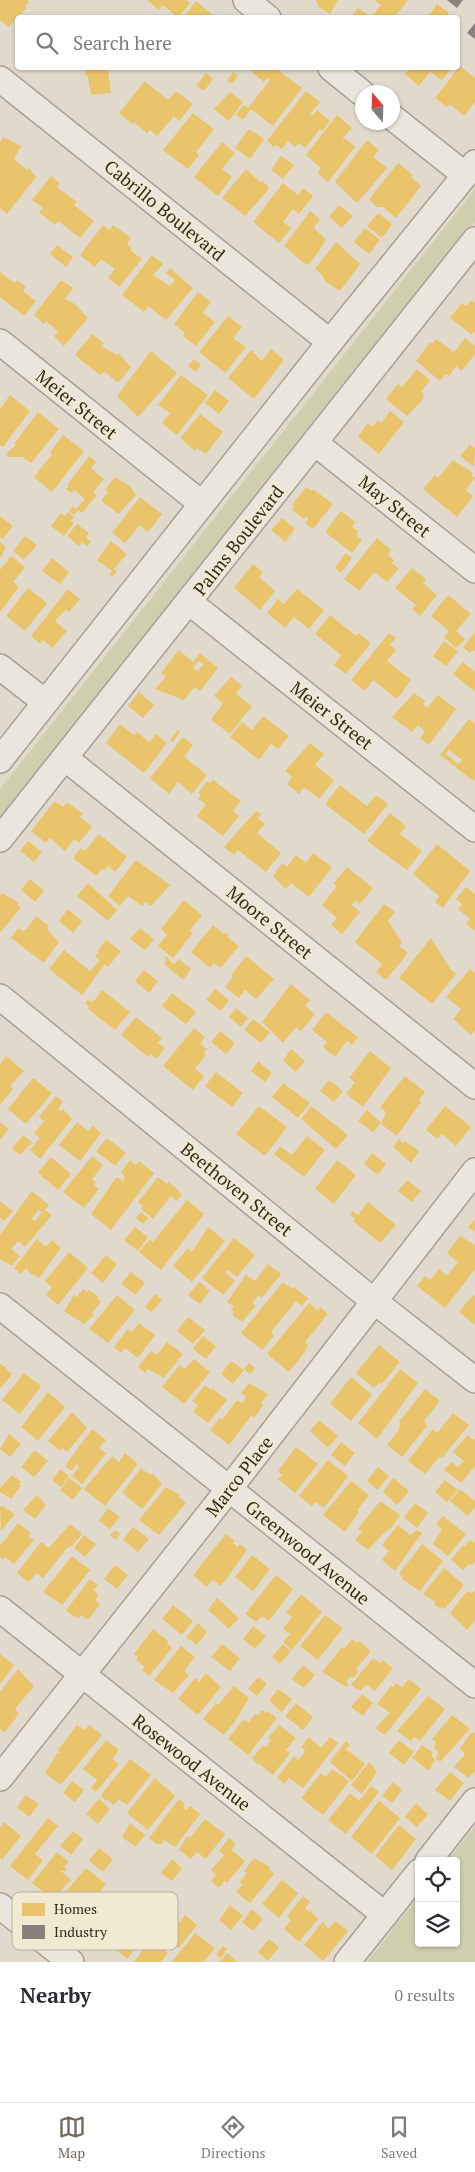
<!DOCTYPE html>
<style>
:root{--surface:#fff;--page:#f2f2f3;--text:#2b2b33;--muted:#7c7c81;--line:#e1e1e2;--accent:#70675c}
body{margin:0;font-family:"PT Serif",serif;background:var(--page);color:var(--text)}
.controls{position:absolute;right:15px;bottom:15px;display:grid;overflow:hidden;border-radius:5px;box-shadow:0 1px 4px #0004}
.controls button{width:45px;height:45px;display:grid;place-items:center;padding:0;border:0;border-bottom:1px solid var(--line);background:var(--surface);color:var(--text);font:25px sans-serif}
.compass{position:absolute;left:355px;top:85px;width:45px;height:45px;border-radius:50%;background:var(--surface);box-shadow:0 1px 4px #0004;rotate:341deg}
.list{margin:0;padding:0;list-style:none}
h2{display:flex;justify-content:space-between;align-items:center;height:65px;margin:0;padding:0 20px;font-size:21px}
h2 small{font-size:16px;font-weight:400;color:var(--muted)}
.icon{flex:none;width:28px;height:28px;fill:none;stroke:currentColor;stroke-width:2;stroke-linecap:round;stroke-linejoin:round}
.map{position:relative;flex:none;width:475px;height:1962px;overflow:hidden}
.search{position:absolute;background:var(--surface);box-shadow:0 1px 4px #0004;left:15px;right:15px;top:15px;height:55px;display:flex;align-items:center;gap:12px;box-sizing:border-box;padding:0 18px;border-radius:5px;color:var(--muted);font-size:19px}
.sheet{height:140px;background:var(--surface)}
nav{display:flex;justify-content:space-around;align-items:center;box-sizing:border-box;height:70px;border-top:1px solid var(--line);background:var(--surface);font-size:14px;color:var(--muted)}
nav a{display:grid;justify-items:center;gap:2px}
nav .on{color:var(--accent)}
.map>svg:first-child{display:block}
.green{fill:#cfcfb0}
.homes{fill:#e9c46a;fill-rule:evenodd}
.industry{fill:#8a817c}
.lines{fill:none;stroke-linecap:round;stroke-linejoin:round}
.minor-casing{stroke:#a69f95;stroke-width:28}
.minor{stroke:#eae6dd;stroke-width:25}
.labels{text-anchor:middle;dominant-baseline:central;stroke-width:5;stroke-linejoin:round;paint-order:stroke}
.street-label{font-size:18px;fill:#33291f;stroke:#f1e9d2}
.key{fill:#f1e9d2;stroke:#b8af9c;stroke-width:1}
.key-label{font-size:14px;fill:#33291f}
</style>
<div class="map">
<svg width="475" height="1962" viewBox="0 0 475 1962">
<rect width="100%" height="100%" fill="#e1dacc"/>
<g class="green">
<path d="M 475,189 L 475,222 L 0,823 L 0,789 Z"/>
<path d="M 475,1826 L 475,1962 L 367,1962 L 419,1896 L 419,1943 L 456,1943 L 456,1861 L 447,1861 Z"/>
</g>
<g class="homes">
<path d="M 0,0 L 27,0 L 29,2 L 25,6 L 27,7 L 9,27 L 0,20 Z"/>
<path d="M 147,0 L 186,0 L 190,3 L 178,18 L 163,5 L 159,10 Z"/>
<path d="M 316,0 L 338,0 L 330,14 L 319,7 Z"/>
<path d="M 374,0 L 408,0 L 394,18 L 351,18 L 358,8 L 371,17 L 381,5 Z"/>
<path d="M 196,1 L 216,18 L 183,18 Z"/>
<path d="M 437,4 L 449,13 L 446,18 L 427,18 Z"/>
<path d="M 460,66 L 475,78 L 475,102 L 464,116 L 450,104 L 447,107 L 435,98 Z"/>
<path d="M 85,68 L 110,68 L 108,70 L 111,93 L 91,95 L 88,77 L 84,73 L 87,69 Z"/>
<path d="M 251,68 L 275,68 L 302,88 L 273,126 L 251,109 L 243,120 L 236,114 L 244,105 L 248,108 L 270,80 L 267,78 L 264,82 L 249,70 Z"/>
<path d="M 410,68 L 452,68 L 442,80 L 430,72 L 419,86 L 405,74 Z"/>
<path d="M 233,72 L 238,76 L 232,84 L 227,81 Z"/>
<path d="M 206,73 L 213,79 L 204,91 L 196,86 Z"/>
<path d="M 145,81 L 168,100 L 176,91 L 193,104 L 179,121 L 174,116 L 157,136 L 150,130 L 147,133 L 134,122 L 132,124 L 119,113 Z"/>
<path d="M 306,91 L 320,102 L 310,114 L 313,115 L 317,110 L 330,121 L 322,131 L 320,129 L 305,148 L 299,143 L 295,147 L 288,141 L 282,149 L 276,145 L 274,147 L 267,141 Z"/>
<path d="M 230,92 L 243,102 L 229,121 L 214,109 Z"/>
<path d="M 193,113 L 214,129 L 196,152 L 199,155 L 188,169 L 163,150 Z"/>
<path d="M 337,115 L 352,128 L 342,139 L 346,139 L 355,147 L 328,182 L 317,173 L 321,168 L 306,155 Z"/>
<path d="M 249,129 L 264,139 L 250,159 L 235,148 Z"/>
<path d="M 3,137 L 21,146 L 14,159 L 27,170 L 29,168 L 36,177 L 7,214 L 0,208 L 0,143 Z"/>
<path d="M 367,140 L 379,150 L 373,157 L 387,168 L 357,203 L 335,182 Z"/>
<path d="M 222,142 L 235,153 L 222,169 L 232,177 L 218,196 L 194,177 Z"/>
<path d="M 281,156 L 294,165 L 283,179 L 271,170 Z"/>
<path d="M 398,163 L 413,175 L 411,177 L 421,186 L 396,218 L 383,207 L 377,207 L 369,199 Z"/>
<path d="M 246,169 L 260,182 L 262,181 L 267,185 L 269,189 L 245,216 L 222,198 Z"/>
<path d="M 51,176 L 60,183 L 57,187 L 77,202 L 74,205 L 94,221 L 80,238 L 58,221 L 55,225 L 39,212 L 43,208 L 32,200 Z"/>
<path d="M 283,183 L 298,195 L 303,188 L 313,196 L 299,214 L 293,209 L 283,222 L 291,228 L 279,243 L 253,222 Z"/>
<path d="M 339,205 L 353,216 L 342,228 L 329,217 Z"/>
<path d="M 310,211 L 320,219 L 314,228 L 326,240 L 310,264 L 305,264 L 284,246 Z"/>
<path d="M 378,213 L 392,224 L 382,238 L 367,226 Z"/>
<path d="M 103,225 L 109,230 L 113,225 L 131,238 L 127,244 L 132,248 L 130,250 L 142,259 L 119,287 L 108,278 L 115,269 L 101,259 L 95,267 L 80,255 Z"/>
<path d="M 365,228 L 380,240 L 369,254 L 354,242 Z"/>
<path d="M 336,242 L 360,264 L 340,291 L 326,282 L 322,275 L 315,269 Z"/>
<path d="M 57,245 L 73,257 L 66,267 L 50,254 Z"/>
<path d="M 152,255 L 163,264 L 153,275 L 170,286 L 175,280 L 166,273 L 170,268 L 193,288 L 166,320 L 148,306 L 144,312 L 122,295 Z"/>
<path d="M 0,272 L 14,283 L 17,280 L 26,287 L 23,291 L 36,301 L 24,316 L 0,297 Z"/>
<path d="M 61,280 L 73,288 L 65,299 L 75,304 L 88,318 L 64,346 L 54,336 L 58,331 L 46,321 L 44,324 L 34,315 Z"/>
<path d="M 198,292 L 211,302 L 203,313 L 215,322 L 196,346 L 183,336 L 185,333 L 174,324 Z"/>
<path d="M 471,300 L 475,303 L 475,332 L 471,334 L 450,318 L 462,303 L 466,306 Z"/>
<path d="M 228,316 L 242,327 L 233,338 L 246,347 L 225,373 L 199,352 Z"/>
<path d="M 92,334 L 104,343 L 101,346 L 117,355 L 118,353 L 131,367 L 118,383 L 105,372 L 100,375 L 75,355 Z"/>
<path d="M 465,338 L 475,346 L 475,354 L 462,371 L 456,366 L 449,376 L 446,374 L 440,381 L 416,361 L 430,342 L 432,344 L 436,339 L 454,352 Z"/>
<path d="M 271,349 L 284,360 L 254,399 L 228,378 L 251,350 L 262,361 Z"/>
<path d="M 151,351 L 177,373 L 138,417 L 117,396 Z"/>
<path d="M 194,359 L 201,365 L 196,372 L 188,366 Z"/>
<path d="M 417,369 L 430,380 L 421,392 L 424,395 L 422,397 L 424,398 L 407,416 L 386,399 L 398,384 L 402,387 Z"/>
<path d="M 181,375 L 208,395 L 177,435 L 162,423 L 170,413 L 158,405 Z"/>
<path d="M 215,390 L 229,401 L 219,414 L 205,403 Z"/>
<path d="M 10,395 L 30,411 L 3,447 L 0,445 L 0,409 Z"/>
<path d="M 390,411 L 404,422 L 379,454 L 358,437 L 368,423 L 373,427 L 378,420 L 381,423 Z"/>
<path d="M 38,412 L 59,429 L 31,463 L 23,457 L 9,457 L 6,454 L 16,445 L 14,444 Z"/>
<path d="M 200,414 L 223,432 L 206,454 L 197,448 L 195,451 L 180,438 Z"/>
<path d="M 63,435 L 84,451 L 52,492 L 34,477 L 52,454 L 50,452 Z"/>
<path d="M 470,444 L 475,449 L 474,467 L 460,456 Z"/>
<path d="M 89,456 L 96,462 L 91,468 L 104,479 L 93,492 L 97,495 L 82,513 L 78,510 L 74,515 L 69,511 L 73,506 L 76,509 L 85,499 L 74,490 L 72,493 L 66,489 L 69,486 L 67,485 Z"/>
<path d="M 453,460 L 473,473 L 471,475 L 475,478 L 466,490 L 473,496 L 457,517 L 423,489 L 435,475 L 438,478 Z"/>
<path d="M 115,477 L 130,486 L 136,495 L 119,514 L 101,501 L 108,492 L 105,490 Z"/>
<path d="M 306,487 L 312,491 L 313,489 L 333,504 L 313,529 L 305,523 L 308,519 L 306,516 L 304,519 L 292,510 L 294,507 L 292,505 Z"/>
<path d="M 140,497 L 162,514 L 148,532 L 140,525 L 125,543 L 112,533 Z"/>
<path d="M 341,511 L 355,522 L 352,527 L 358,531 L 356,535 L 362,540 L 352,553 L 325,532 Z"/>
<path d="M 68,512 L 74,517 L 71,521 L 74,523 L 64,536 L 51,526 L 61,513 L 65,516 Z"/>
<path d="M 0,516 L 13,526 L 3,539 L 0,537 Z"/>
<path d="M 282,518 L 295,529 L 285,542 L 271,530 Z"/>
<path d="M 77,524 L 89,533 L 86,537 L 91,542 L 87,546 L 82,542 L 79,546 L 67,536 Z"/>
<path d="M 25,536 L 37,545 L 24,560 L 13,551 Z"/>
<path d="M 377,538 L 391,550 L 388,555 L 394,560 L 392,563 L 399,569 L 387,582 L 374,572 L 359,591 L 344,579 Z"/>
<path d="M 111,541 L 127,554 L 114,569 L 117,571 L 112,577 L 109,575 L 112,571 L 97,560 Z"/>
<path d="M 0,542 L 6,547 L 0,559 Z"/>
<path d="M 345,553 L 352,558 L 341,573 L 335,568 Z"/>
<path d="M 11,556 L 25,567 L 13,582 L 19,587 L 0,612 L 0,570 Z"/>
<path d="M 52,558 L 69,572 L 60,584 L 42,571 Z"/>
<path d="M 253,564 L 263,572 L 259,577 L 275,591 L 260,610 L 234,588 Z"/>
<path d="M 412,568 L 426,579 L 423,583 L 437,595 L 420,616 L 412,609 L 416,605 L 395,588 Z"/>
<path d="M 28,588 L 47,603 L 25,631 L 6,616 Z"/>
<path d="M 68,589 L 80,599 L 69,612 L 66,609 L 55,621 L 67,631 L 52,648 L 43,640 L 40,644 L 31,636 Z"/>
<path d="M 297,589 L 324,610 L 309,629 L 294,617 L 285,628 L 267,613 L 278,599 L 284,604 Z"/>
<path d="M 448,595 L 471,614 L 456,631 L 465,639 L 456,648 L 444,637 L 449,631 L 431,616 Z"/>
<path d="M 330,615 L 356,636 L 358,633 L 371,643 L 346,674 L 334,665 L 341,655 L 315,634 Z"/>
<path d="M 475,632 L 475,651 L 473,650 L 470,653 L 463,647 Z"/>
<path d="M 389,633 L 396,638 L 390,645 L 396,650 L 387,661 L 411,680 L 397,699 L 373,680 L 365,691 L 351,680 Z"/>
<path d="M 444,641 L 458,651 L 446,666 L 433,656 Z"/>
<path d="M 179,650 L 193,662 L 200,653 L 218,668 L 200,691 L 195,687 L 184,700 L 155,689 L 166,676 L 161,673 ZM 199,661 L 204,664 L 198,671 L 193,668 Z"/>
<path d="M 463,662 L 475,672 L 475,692 L 453,674 Z"/>
<path d="M 231,677 L 242,686 L 236,694 L 252,706 L 230,734 L 211,720 L 223,703 L 214,696 Z"/>
<path d="M 139,692 L 154,705 L 143,718 L 128,706 Z"/>
<path d="M 414,693 L 425,701 L 423,704 L 427,708 L 438,695 L 456,709 L 429,745 L 420,738 L 425,731 L 418,725 L 412,732 L 392,717 Z"/>
<path d="M 263,716 L 289,736 L 278,749 L 271,744 L 259,760 L 230,737 L 242,722 L 252,730 Z"/>
<path d="M 469,719 L 475,724 L 475,779 L 473,781 L 440,755 ZM 449,750 L 462,760 L 458,764 L 446,754 Z"/>
<path d="M 120,724 L 134,735 L 137,732 L 149,742 L 156,734 L 167,743 L 144,773 L 106,743 Z"/>
<path d="M 178,730 L 180,732 L 173,742 L 170,740 Z"/>
<path d="M 183,737 L 193,745 L 184,757 L 207,775 L 192,794 L 178,782 L 169,794 L 150,778 Z"/>
<path d="M 310,743 L 324,754 L 315,765 L 334,780 L 319,799 L 304,787 L 299,794 L 287,784 L 292,777 L 285,771 Z"/>
<path d="M 213,780 L 241,801 L 233,811 L 239,816 L 223,836 L 197,816 L 206,804 L 198,799 L 201,795 L 198,793 L 207,781 L 210,783 Z"/>
<path d="M 340,785 L 367,806 L 376,795 L 388,804 L 364,834 L 325,804 Z"/>
<path d="M 55,801 L 63,807 L 67,802 L 83,814 L 80,817 L 92,827 L 79,843 L 74,839 L 65,851 L 50,838 L 46,843 L 31,831 Z"/>
<path d="M 256,811 L 261,814 L 258,818 L 265,824 L 257,833 L 281,853 L 266,872 L 238,850 L 234,855 L 224,847 Z"/>
<path d="M 390,813 L 406,826 L 400,834 L 422,851 L 407,870 L 367,841 Z"/>
<path d="M 99,834 L 127,857 L 115,872 L 108,866 L 104,871 L 102,869 L 96,876 L 73,858 L 81,848 L 85,851 Z"/>
<path d="M 28,841 L 42,852 L 34,862 L 20,851 Z"/>
<path d="M 437,844 L 470,871 L 443,908 L 435,902 L 439,896 L 413,874 Z"/>
<path d="M 313,853 L 332,867 L 309,897 L 291,883 L 286,889 L 273,876 L 282,863 L 287,867 L 296,855 L 306,863 Z"/>
<path d="M 136,860 L 170,885 L 151,906 L 146,902 L 142,906 L 128,896 L 120,906 L 108,896 Z"/>
<path d="M 347,867 L 373,888 L 360,904 L 355,900 L 352,905 L 360,912 L 342,934 L 331,925 L 337,918 L 322,905 L 337,886 L 333,884 Z"/>
<path d="M 30,879 L 44,891 L 35,902 L 21,890 Z"/>
<path d="M 88,883 L 117,910 L 108,921 L 77,896 Z"/>
<path d="M 466,887 L 475,894 L 475,931 L 466,924 L 470,919 L 458,909 L 462,904 L 456,899 Z"/>
<path d="M 2,893 L 19,903 L 17,905 L 21,907 L 0,933 L 0,896 Z"/>
<path d="M 184,900 L 202,915 L 190,930 L 193,933 L 173,958 L 158,946 L 167,935 L 161,929 Z"/>
<path d="M 384,904 L 395,912 L 388,921 L 402,942 L 399,946 L 408,953 L 386,980 L 376,972 L 382,964 L 355,942 Z"/>
<path d="M 68,909 L 82,921 L 73,933 L 59,921 Z"/>
<path d="M 36,916 L 49,926 L 47,929 L 59,942 L 44,963 L 11,938 L 18,928 L 23,931 L 27,929 Z"/>
<path d="M 213,925 L 224,934 L 225,932 L 229,935 L 227,937 L 239,946 L 221,968 L 214,963 L 210,968 L 191,952 Z"/>
<path d="M 140,928 L 154,939 L 145,950 L 130,939 Z"/>
<path d="M 431,938 L 451,970 L 456,974 L 432,1004 L 399,978 Z"/>
<path d="M 106,940 L 121,951 L 108,967 L 105,964 L 82,995 L 49,969 L 64,950 L 90,971 L 100,960 L 95,957 L 99,952 L 97,951 Z"/>
<path d="M 166,956 L 174,965 L 179,959 L 191,969 L 183,980 L 164,964 L 167,960 L 164,958 Z"/>
<path d="M 246,956 L 274,979 L 256,999 L 245,990 L 239,998 L 225,987 L 233,977 L 231,975 Z"/>
<path d="M 470,969 L 475,973 L 475,1030 L 471,1035 L 453,1019 L 461,1009 L 446,997 Z"/>
<path d="M 144,970 L 158,981 L 149,993 L 135,981 Z"/>
<path d="M 291,984 L 310,1000 L 305,1006 L 315,1014 L 301,1031 L 296,1027 L 283,1043 L 262,1022 Z"/>
<path d="M 215,989 L 229,1000 L 221,1011 L 206,1000 Z"/>
<path d="M 102,990 L 130,1012 L 115,1030 L 88,1009 L 89,1007 L 85,1003 L 87,1000 L 93,1002 Z"/>
<path d="M 172,993 L 196,1012 L 186,1024 L 162,1006 Z"/>
<path d="M 236,1008 L 248,1018 L 241,1027 L 229,1017 Z"/>
<path d="M 326,1012 L 358,1037 L 352,1045 L 347,1041 L 335,1057 L 323,1047 L 327,1042 L 312,1030 Z"/>
<path d="M 136,1017 L 162,1038 L 158,1043 L 165,1048 L 156,1059 L 150,1054 L 148,1057 L 121,1035 Z"/>
<path d="M 253,1019 L 270,1032 L 261,1043 L 244,1030 Z"/>
<path d="M 194,1028 L 205,1037 L 200,1044 L 207,1049 L 204,1053 L 206,1055 L 195,1069 L 204,1076 L 193,1090 L 163,1066 Z"/>
<path d="M 220,1031 L 235,1043 L 226,1054 L 211,1042 Z"/>
<path d="M 291,1049 L 305,1061 L 296,1072 L 283,1061 Z"/>
<path d="M 370,1051 L 391,1068 L 363,1107 L 346,1094 L 355,1082 L 349,1078 Z"/>
<path d="M 6,1056 L 24,1071 L 10,1086 L 13,1089 L 0,1105 L 0,1065 Z"/>
<path d="M 258,1061 L 272,1073 L 265,1082 L 251,1071 Z"/>
<path d="M 216,1072 L 243,1093 L 232,1107 L 205,1086 Z"/>
<path d="M 405,1076 L 425,1092 L 419,1100 L 421,1102 L 397,1136 L 381,1124 L 386,1112 L 380,1107 Z"/>
<path d="M 33,1078 L 52,1093 L 26,1124 L 8,1109 Z"/>
<path d="M 329,1080 L 343,1091 L 334,1102 L 320,1091 Z"/>
<path d="M 283,1083 L 310,1103 L 298,1118 L 272,1097 Z"/>
<path d="M 56,1096 L 63,1102 L 58,1109 L 61,1111 L 63,1109 L 72,1119 L 40,1159 L 30,1150 L 40,1138 L 34,1133 L 44,1121 L 39,1117 Z"/>
<path d="M 259,1106 L 287,1127 L 265,1156 L 236,1134 Z"/>
<path d="M 311,1106 L 348,1135 L 336,1149 L 301,1119 Z"/>
<path d="M 445,1106 L 471,1127 L 456,1146 L 442,1134 L 438,1139 L 426,1130 Z"/>
<path d="M 367,1110 L 381,1123 L 373,1132 L 358,1121 Z"/>
<path d="M 0,1122 L 9,1129 L 0,1140 Z"/>
<path d="M 77,1122 L 88,1131 L 93,1126 L 101,1133 L 80,1161 L 59,1145 Z"/>
<path d="M 23,1135 L 32,1142 L 20,1155 L 12,1149 Z"/>
<path d="M 307,1136 L 325,1150 L 304,1177 L 274,1154 L 280,1146 L 292,1155 Z"/>
<path d="M 107,1138 L 126,1153 L 115,1166 L 96,1151 Z"/>
<path d="M 399,1139 L 403,1143 L 405,1141 L 419,1151 L 411,1163 L 393,1147 Z"/>
<path d="M 372,1153 L 386,1164 L 378,1175 L 364,1164 Z"/>
<path d="M 92,1156 L 103,1165 L 92,1179 L 96,1182 L 94,1185 L 99,1189 L 84,1208 L 63,1192 Z"/>
<path d="M 51,1157 L 71,1174 L 58,1190 L 38,1173 Z"/>
<path d="M 130,1160 L 136,1165 L 139,1161 L 154,1173 L 111,1230 L 91,1214 L 115,1179 L 118,1177 L 122,1180 L 121,1183 L 125,1178 L 121,1172 Z"/>
<path d="M 337,1160 L 356,1175 L 334,1204 L 315,1189 Z"/>
<path d="M 158,1177 L 167,1184 L 169,1182 L 182,1194 L 177,1201 L 171,1196 L 153,1219 L 141,1209 L 143,1206 L 138,1202 Z"/>
<path d="M 407,1180 L 421,1191 L 412,1202 L 398,1191 Z"/>
<path d="M 32,1191 L 49,1205 L 45,1210 L 52,1215 L 25,1247 L 18,1241 L 11,1249 L 20,1256 L 12,1266 L 0,1259 L 0,1235 ZM 38,1210 L 42,1212 L 35,1221 L 32,1219 Z"/>
<path d="M 187,1200 L 204,1214 L 161,1270 L 139,1252 L 150,1239 L 153,1242 Z"/>
<path d="M 0,1201 L 13,1211 L 4,1221 L 0,1218 Z"/>
<path d="M 368,1202 L 396,1225 L 380,1243 L 353,1221 L 355,1219 L 350,1215 L 353,1211 L 358,1215 Z"/>
<path d="M 141,1212 L 148,1218 L 143,1224 L 136,1218 Z"/>
<path d="M 475,1219 L 475,1232 L 468,1227 Z"/>
<path d="M 135,1227 L 148,1237 L 138,1251 L 124,1240 Z"/>
<path d="M 208,1227 L 225,1241 L 192,1282 L 173,1266 L 188,1248 L 192,1252 Z"/>
<path d="M 460,1236 L 475,1245 L 475,1269 L 445,1308 L 417,1286 L 425,1276 L 430,1280 L 439,1269 L 447,1276 L 458,1262 L 447,1253 Z"/>
<path d="M 234,1238 L 255,1255 L 237,1277 L 228,1270 L 226,1273 L 235,1281 L 223,1295 L 202,1278 Z"/>
<path d="M 37,1239 L 46,1247 L 52,1240 L 61,1248 L 39,1278 L 30,1273 L 26,1268 L 21,1274 L 14,1268 Z"/>
<path d="M 69,1252 L 88,1268 L 58,1305 L 46,1295 L 52,1287 L 45,1281 Z"/>
<path d="M 106,1255 L 117,1264 L 103,1283 L 91,1273 Z"/>
<path d="M 268,1264 L 281,1274 L 262,1298 L 259,1295 L 252,1303 L 256,1306 L 242,1322 L 232,1315 L 234,1312 L 231,1310 L 234,1307 L 227,1302 L 246,1275 L 255,1281 Z"/>
<path d="M 131,1272 L 145,1283 L 135,1295 L 121,1284 Z"/>
<path d="M 199,1282 L 207,1287 L 206,1288 L 210,1291 L 200,1304 L 188,1295 Z"/>
<path d="M 283,1282 L 292,1289 L 294,1287 L 308,1298 L 302,1306 L 296,1301 L 271,1332 L 274,1336 L 262,1350 L 241,1333 Z"/>
<path d="M 83,1289 L 87,1292 L 89,1290 L 99,1297 L 97,1299 L 101,1302 L 92,1313 L 94,1315 L 84,1324 L 64,1311 L 74,1295 L 77,1297 Z"/>
<path d="M 155,1294 L 162,1300 L 152,1312 L 145,1307 Z"/>
<path d="M 117,1295 L 135,1310 L 108,1343 L 89,1329 Z"/>
<path d="M 473,1295 L 475,1297 L 475,1325 L 459,1312 Z"/>
<path d="M 309,1303 L 318,1310 L 320,1307 L 328,1314 L 305,1342 L 308,1345 L 305,1348 L 307,1349 L 289,1372 L 267,1354 Z"/>
<path d="M 188,1317 L 205,1330 L 193,1344 L 177,1331 Z"/>
<path d="M 139,1323 L 155,1335 L 138,1358 L 125,1348 L 121,1353 L 114,1347 L 128,1329 L 132,1332 Z"/>
<path d="M 203,1336 L 216,1346 L 206,1359 L 193,1349 Z"/>
<path d="M 167,1342 L 183,1354 L 164,1378 L 148,1369 L 145,1373 L 138,1367 L 151,1351 L 157,1355 Z"/>
<path d="M 379,1345 L 400,1362 L 381,1385 L 379,1383 L 374,1388 L 356,1373 Z"/>
<path d="M 194,1359 L 210,1372 L 184,1404 L 162,1387 L 180,1365 L 185,1369 Z"/>
<path d="M 231,1361 L 244,1370 L 233,1384 L 221,1374 Z"/>
<path d="M 249,1363 L 255,1368 L 250,1374 L 244,1369 Z"/>
<path d="M 0,1364 L 7,1368 L 6,1369 L 12,1374 L 0,1389 Z"/>
<path d="M 400,1369 L 418,1383 L 377,1439 L 358,1423 Z"/>
<path d="M 24,1373 L 41,1386 L 20,1414 L 2,1400 Z"/>
<path d="M 351,1377 L 372,1395 L 351,1421 L 330,1404 Z"/>
<path d="M 249,1383 L 268,1394 L 261,1403 L 263,1405 L 254,1418 L 251,1416 L 229,1445 L 210,1430 L 220,1418 L 222,1420 L 237,1400 L 242,1403 L 246,1397 L 241,1393 Z"/>
<path d="M 205,1385 L 211,1390 L 212,1388 L 227,1400 L 208,1423 L 193,1412 L 198,1405 L 192,1401 Z"/>
<path d="M 425,1389 L 440,1401 L 424,1421 L 427,1426 L 402,1457 L 387,1445 L 399,1430 L 398,1428 L 401,1424 L 399,1422 Z"/>
<path d="M 48,1392 L 65,1407 L 38,1441 L 21,1427 Z"/>
<path d="M 72,1412 L 87,1428 L 67,1452 L 62,1448 L 60,1451 L 48,1441 Z"/>
<path d="M 453,1413 L 469,1425 L 442,1458 L 440,1456 L 425,1474 L 408,1461 L 433,1429 L 437,1433 Z"/>
<path d="M 319,1420 L 338,1436 L 328,1448 L 310,1431 Z"/>
<path d="M 92,1429 L 106,1440 L 99,1448 L 106,1453 L 82,1484 L 72,1476 L 79,1467 L 77,1464 L 72,1471 L 65,1466 Z"/>
<path d="M 9,1434 L 21,1444 L 10,1457 L 0,1449 Z"/>
<path d="M 467,1435 L 474,1440 L 475,1439 L 475,1466 L 461,1483 L 444,1470 L 451,1462 L 458,1467 L 464,1461 L 453,1452 Z"/>
<path d="M 341,1442 L 355,1453 L 345,1466 L 331,1455 Z"/>
<path d="M 296,1447 L 318,1464 L 295,1493 L 278,1479 L 282,1475 L 278,1471 Z"/>
<path d="M 35,1450 L 48,1461 L 34,1477 L 21,1467 Z"/>
<path d="M 125,1453 L 138,1464 L 105,1506 L 84,1489 L 112,1456 L 119,1462 Z"/>
<path d="M 328,1460 L 348,1476 L 324,1508 L 316,1502 L 312,1506 L 299,1496 Z"/>
<path d="M 378,1467 L 389,1476 L 378,1490 L 367,1481 Z"/>
<path d="M 141,1468 L 150,1475 L 152,1473 L 162,1484 L 142,1509 L 122,1493 Z"/>
<path d="M 60,1469 L 69,1476 L 61,1487 L 52,1480 Z"/>
<path d="M 12,1475 L 21,1482 L 19,1484 L 21,1486 L 11,1499 L 0,1492 L 0,1488 Z"/>
<path d="M 69,1478 L 82,1488 L 73,1500 L 60,1490 Z"/>
<path d="M 393,1478 L 409,1491 L 397,1505 L 383,1492 Z"/>
<path d="M 445,1480 L 458,1490 L 447,1502 L 435,1492 Z"/>
<path d="M 351,1481 L 369,1495 L 357,1510 L 359,1512 L 345,1532 L 323,1515 Z"/>
<path d="M 166,1487 L 180,1495 L 179,1497 L 186,1503 L 159,1535 L 139,1520 Z"/>
<path d="M 460,1489 L 475,1501 L 475,1507 L 468,1516 L 450,1501 Z"/>
<path d="M 37,1495 L 46,1505 L 35,1519 L 23,1510 Z"/>
<path d="M 380,1501 L 400,1515 L 390,1530 L 389,1528 L 368,1550 L 355,1540 L 362,1532 L 358,1529 Z"/>
<path d="M 415,1503 L 428,1513 L 417,1528 L 404,1517 Z"/>
<path d="M 2,1506 L 15,1514 L 1,1531 L 0,1507 Z"/>
<path d="M 108,1508 L 120,1517 L 110,1529 L 99,1521 Z"/>
<path d="M 443,1516 L 466,1534 L 448,1556 L 433,1544 L 442,1529 L 436,1524 Z"/>
<path d="M 18,1523 L 31,1533 L 28,1536 L 34,1540 L 14,1564 L 5,1557 L 3,1559 L 0,1557 L 0,1546 Z"/>
<path d="M 70,1524 L 82,1534 L 72,1546 L 67,1548 L 43,1578 L 37,1573 L 28,1582 L 17,1573 L 41,1542 L 49,1548 Z"/>
<path d="M 398,1525 L 410,1535 L 417,1530 L 422,1533 L 395,1571 L 382,1560 L 389,1551 L 382,1545 Z"/>
<path d="M 133,1527 L 149,1539 L 138,1552 L 123,1540 Z"/>
<path d="M 115,1530 L 120,1534 L 116,1540 L 110,1535 Z"/>
<path d="M 226,1534 L 235,1541 L 233,1543 L 238,1547 L 240,1544 L 247,1550 L 221,1586 L 213,1580 L 206,1587 L 193,1575 Z"/>
<path d="M 84,1535 L 96,1544 L 85,1557 L 74,1548 Z"/>
<path d="M 470,1540 L 475,1543 L 475,1562 L 472,1565 L 470,1563 L 463,1570 L 451,1560 L 463,1545 L 465,1546 Z"/>
<path d="M 422,1544 L 443,1561 L 420,1591 L 402,1579 L 403,1577 L 399,1574 Z"/>
<path d="M 252,1555 L 270,1569 L 253,1591 L 235,1577 Z"/>
<path d="M 72,1556 L 90,1570 L 62,1605 L 43,1592 Z"/>
<path d="M 115,1565 L 128,1575 L 117,1589 L 104,1579 Z"/>
<path d="M 444,1568 L 464,1585 L 445,1609 L 442,1607 L 441,1609 L 434,1604 L 436,1602 L 423,1594 Z"/>
<path d="M 276,1575 L 293,1589 L 269,1621 L 262,1616 L 256,1622 L 245,1614 Z"/>
<path d="M 90,1579 L 98,1585 L 93,1590 L 99,1595 L 95,1600 L 100,1604 L 88,1620 L 81,1615 L 79,1618 L 73,1616 L 66,1610 Z"/>
<path d="M 475,1590 L 475,1620 L 467,1630 L 450,1613 L 467,1591 L 472,1593 Z"/>
<path d="M 301,1594 L 322,1612 L 292,1650 L 283,1642 L 290,1634 L 283,1629 L 292,1617 L 286,1613 Z"/>
<path d="M 217,1598 L 239,1618 L 229,1629 L 208,1610 Z"/>
<path d="M 173,1605 L 193,1621 L 182,1635 L 162,1619 Z"/>
<path d="M 325,1615 L 343,1628 L 318,1660 L 300,1646 Z"/>
<path d="M 198,1623 L 207,1632 L 197,1645 L 186,1637 Z"/>
<path d="M 253,1626 L 266,1636 L 255,1649 L 243,1639 Z"/>
<path d="M 153,1629 L 168,1641 L 167,1643 L 172,1648 L 149,1676 L 142,1670 L 145,1667 L 136,1660 L 138,1657 L 134,1654 Z"/>
<path d="M 352,1639 L 357,1643 L 359,1641 L 371,1651 L 356,1669 L 359,1671 L 353,1678 L 351,1676 L 346,1681 L 349,1684 L 346,1687 L 322,1672 L 342,1647 L 344,1649 Z"/>
<path d="M 222,1644 L 240,1658 L 230,1671 L 211,1657 Z"/>
<path d="M 283,1644 L 291,1651 L 280,1664 L 272,1657 Z"/>
<path d="M 181,1646 L 195,1657 L 184,1671 L 189,1675 L 173,1693 L 154,1680 Z"/>
<path d="M 0,1654 L 14,1665 L 0,1684 Z"/>
<path d="M 373,1658 L 380,1663 L 382,1660 L 393,1668 L 375,1691 L 366,1684 L 361,1691 L 357,1689 L 351,1685 Z"/>
<path d="M 303,1665 L 315,1675 L 304,1688 L 292,1679 Z"/>
<path d="M 18,1669 L 34,1686 L 15,1709 L 19,1714 L 5,1732 L 0,1729 L 0,1692 Z"/>
<path d="M 206,1673 L 221,1687 L 198,1715 L 178,1699 L 195,1678 L 199,1682 Z"/>
<path d="M 258,1677 L 267,1684 L 257,1696 L 248,1689 Z"/>
<path d="M 409,1679 L 421,1689 L 385,1735 L 375,1728 L 390,1713 L 377,1704 L 391,1686 L 393,1687 L 396,1683 L 402,1687 Z"/>
<path d="M 234,1686 L 249,1698 L 234,1723 L 223,1735 L 203,1719 L 216,1703 L 218,1705 Z"/>
<path d="M 278,1689 L 292,1699 L 282,1712 L 269,1701 Z"/>
<path d="M 362,1694 L 373,1703 L 363,1716 L 351,1707 Z"/>
<path d="M 428,1696 L 445,1709 L 420,1741 L 414,1737 L 411,1741 L 397,1731 Z"/>
<path d="M 296,1703 L 313,1717 L 303,1730 L 285,1716 Z"/>
<path d="M 262,1710 L 266,1713 L 268,1711 L 277,1718 L 248,1755 L 228,1739 L 243,1720 L 249,1722 L 255,1714 L 258,1716 Z"/>
<path d="M 452,1715 L 470,1729 L 440,1762 L 436,1759 L 438,1752 L 434,1747 L 436,1742 L 432,1739 Z"/>
<path d="M 77,1725 L 85,1730 L 89,1725 L 102,1735 L 61,1785 L 45,1773 L 57,1753 L 60,1754 L 58,1750 Z"/>
<path d="M 279,1725 L 296,1738 L 286,1750 L 290,1753 L 273,1775 L 258,1763 L 257,1764 L 252,1758 L 263,1745 L 266,1747 L 271,1740 L 268,1738 Z"/>
<path d="M 472,1732 L 475,1733 L 475,1771 L 469,1778 L 454,1767 L 465,1754 L 460,1748 Z"/>
<path d="M 309,1737 L 321,1748 L 330,1737 L 338,1743 L 303,1788 L 289,1778 L 285,1784 L 277,1778 L 294,1756 L 298,1760 L 304,1753 L 305,1750 L 301,1747 Z"/>
<path d="M 106,1740 L 119,1750 L 112,1759 L 119,1764 L 96,1792 L 91,1788 L 97,1780 L 83,1769 Z"/>
<path d="M 399,1740 L 414,1752 L 404,1765 L 389,1753 Z"/>
<path d="M 346,1741 L 350,1745 L 346,1749 L 365,1764 L 352,1781 L 330,1762 Z"/>
<path d="M 422,1745 L 433,1752 L 431,1756 L 435,1759 L 429,1771 L 412,1758 Z"/>
<path d="M 130,1759 L 151,1775 L 127,1805 L 119,1799 L 114,1805 L 106,1799 L 105,1801 L 101,1795 Z"/>
<path d="M 369,1762 L 377,1772 L 362,1794 L 351,1785 Z"/>
<path d="M 332,1769 L 349,1781 L 323,1815 L 301,1798 L 321,1773 L 326,1777 Z"/>
<path d="M 450,1772 L 464,1783 L 450,1801 L 435,1790 Z"/>
<path d="M 155,1778 L 175,1796 L 148,1830 L 127,1813 Z"/>
<path d="M 72,1781 L 84,1790 L 75,1802 L 63,1793 Z"/>
<path d="M 393,1782 L 402,1790 L 392,1803 L 382,1796 Z"/>
<path d="M 371,1786 L 379,1792 L 346,1834 L 328,1820 L 350,1793 L 359,1801 Z"/>
<path d="M 26,1795 L 39,1804 L 29,1817 L 17,1807 Z"/>
<path d="M 99,1799 L 110,1809 L 98,1824 L 86,1814 Z"/>
<path d="M 179,1799 L 185,1804 L 183,1807 L 187,1810 L 190,1806 L 200,1814 L 175,1847 L 164,1840 L 161,1844 L 156,1844 L 149,1838 Z"/>
<path d="M 379,1801 L 400,1818 L 372,1854 L 351,1837 Z"/>
<path d="M 416,1803 L 428,1814 L 417,1827 L 405,1817 Z"/>
<path d="M 48,1818 L 58,1826 L 35,1854 L 43,1860 L 28,1880 L 10,1866 Z"/>
<path d="M 205,1819 L 225,1834 L 206,1859 L 197,1852 L 191,1859 L 179,1850 L 187,1836 L 190,1838 Z"/>
<path d="M 4,1822 L 21,1836 L 2,1860 L 0,1858 L 0,1828 Z"/>
<path d="M 130,1823 L 145,1835 L 135,1847 L 122,1837 Z"/>
<path d="M 399,1825 L 416,1839 L 392,1870 L 375,1856 Z"/>
<path d="M 73,1831 L 83,1839 L 71,1855 L 60,1846 Z"/>
<path d="M 229,1838 L 236,1844 L 231,1850 L 245,1861 L 227,1883 L 224,1881 L 219,1888 L 211,1881 L 216,1875 L 211,1870 L 224,1855 L 219,1851 Z"/>
<path d="M 99,1848 L 113,1859 L 103,1872 L 89,1861 Z"/>
<path d="M 57,1852 L 69,1862 L 64,1867 L 67,1869 L 65,1871 L 61,1871 L 71,1880 L 53,1900 L 32,1883 Z"/>
<path d="M 254,1858 L 270,1867 L 269,1869 L 274,1874 L 250,1903 L 236,1892 L 243,1884 L 240,1882 L 247,1873 L 244,1871 Z"/>
<path d="M 172,1859 L 182,1868 L 172,1881 L 161,1873 Z"/>
<path d="M 86,1868 L 106,1884 L 78,1919 L 57,1902 Z"/>
<path d="M 282,1880 L 298,1893 L 279,1918 L 262,1904 Z"/>
<path d="M 303,1896 L 310,1902 L 305,1908 L 309,1912 L 310,1910 L 318,1919 L 299,1942 L 284,1929 L 291,1920 L 287,1916 Z"/>
<path d="M 230,1905 L 243,1916 L 231,1930 L 219,1920 Z"/>
<path d="M 252,1909 L 263,1919 L 253,1931 L 242,1922 Z"/>
<path d="M 133,1912 L 150,1925 L 142,1935 L 144,1937 L 127,1959 L 106,1942 Z"/>
<path d="M 185,1915 L 197,1925 L 179,1948 L 167,1939 Z"/>
<path d="M 323,1921 L 328,1929 L 335,1921 L 348,1931 L 323,1961 L 304,1945 Z"/>
<path d="M 195,1933 L 215,1948 L 204,1962 L 172,1962 Z"/>
<path d="M 269,1939 L 279,1947 L 268,1961 L 258,1952 Z"/>
<path d="M 148,1942 L 155,1947 L 157,1944 L 168,1953 L 161,1962 L 134,1962 Z"/>
<path d="M 223,1946 L 227,1949 L 221,1958 L 216,1955 Z"/>
<path d="M 227,1953 L 238,1962 L 220,1962 Z"/>
</g>
<g class="industry">
<path d="M 447,0 L 463,0 L 457,8 Z"/>
<path d="M 475,23 L 475,39 L 467,33 Z"/>
</g>
<g class="lines">
<g class="minor-casing">
<g id="minor">
<path d="M 246,0 L 268,18"/>
<path d="M 331,68 L 362,93"/>
<path d="M 0,79 L 330,342"/>
<path d="M 392,117 L 465,175"/>
<path d="M 0,342 L 202,504"/>
<path d="M 315,443 L 475,570"/>
<path d="M 189,602 L 475,829"/>
<path d="M 0,667 L 45,702"/>
<path d="M 65,758 L 475,1086"/>
<path d="M 0,760 L 330,342 L 475,163"/>
<path d="M 0,839 L 475,240"/>
<path d="M 0,997 L 360,1290 L 475,1380"/>
<path d="M 0,1306 L 475,1685"/>
<path d="M 0,1609 L 385,1915"/>
<path d="M 0,1778 L 229,1489 L 475,1171"/>
<path d="M 428,1861 L 475,1801"/>
<path d="M 0,1906 L 71,1962"/>
<path d="M 347,1962 L 419,1872"/>
</g>
</g>
<use href="#minor" class="minor"/>
</g>
<g class="labels">
<g class="street-label">
<text transform="translate(165 210) rotate(39)">Cabrillo Boulevard</text>
<text transform="translate(77 404) rotate(39)">Meier Street</text>
<text transform="translate(395 506) rotate(39)">May Street</text>
<text transform="translate(238 540) rotate(-52)">Palms Boulevard</text>
<text transform="translate(332 715) rotate(38)">Meier Street</text>
<text transform="translate(270 922) rotate(39)">Moore Street</text>
<text transform="translate(237 1189) rotate(39)">Beethoven Street</text>
<text transform="translate(239 1476) rotate(-52)">Marco Place</text>
<text transform="translate(308 1552) rotate(39)">Greenwood Avenue</text>
<text transform="translate(192 1762) rotate(38)">Rosewood Avenue</text>
</g>
</g>
<rect x="12" y="1892" width="166" height="58" rx="8" class="key"/>
<rect x="22" y="1903" width="23" height="13" fill="#e9c46a"/>
<rect x="22" y="1925" width="23" height="14" fill="#8a817c"/>
<g class="key-label">
<text x="54" y="1914">Homes</text>
<text x="54" y="1937">Industry</text>
</g>
</svg>
<div class="controls">
<button><svg class="icon" aria-label="locate" viewBox="0 0 24 24"><circle cx="12" cy="12" r="6"/><path d="M12 2v4M12 18v4M2 12h4M18 12h4"/></svg></button>
<button><svg class="icon" aria-label="layers" viewBox="0 0 24 24"><path d="M12 4l9 5-9 5-9-5zM3 14l9 5 9-5"/></svg></button>
</div>
<svg class="compass" viewBox="-18 -18 36 36"><path d="M0-13l5 13h-10z" fill="#e53935"/><path d="M0 13l5-13h-10z" fill="#7c7c81"/></svg>
<div class="search"><svg class="icon" aria-label="search" viewBox="0 0 24 24"><circle cx="10" cy="10" r="6"/><path d="M15 15l6 6"/></svg>Search here</div>
</div>
<section class="sheet">
<h2>Nearby<small>0 results</small></h2>
<ul class="list">
</ul>
</section>
<nav>
<a class="on"><svg class="icon" aria-label="map" viewBox="0 0 24 24"><path d="M3 6l6-2 6 2 6-2v14l-6 2-6-2-6 2zM9 4v14M15 6v14"/></svg>Map</a>
<a><svg class="icon" aria-label="directions" viewBox="0 0 24 24"><path d="M12 3l9 9-9 9-9-9zM9 14v-3h6M13 9l2 2-2 2"/></svg>Directions</a>
<a><svg class="icon" aria-label="saved" viewBox="0 0 24 24"><path d="M7 4h10v16l-5-4-5 4z"/></svg>Saved</a>
</nav>
